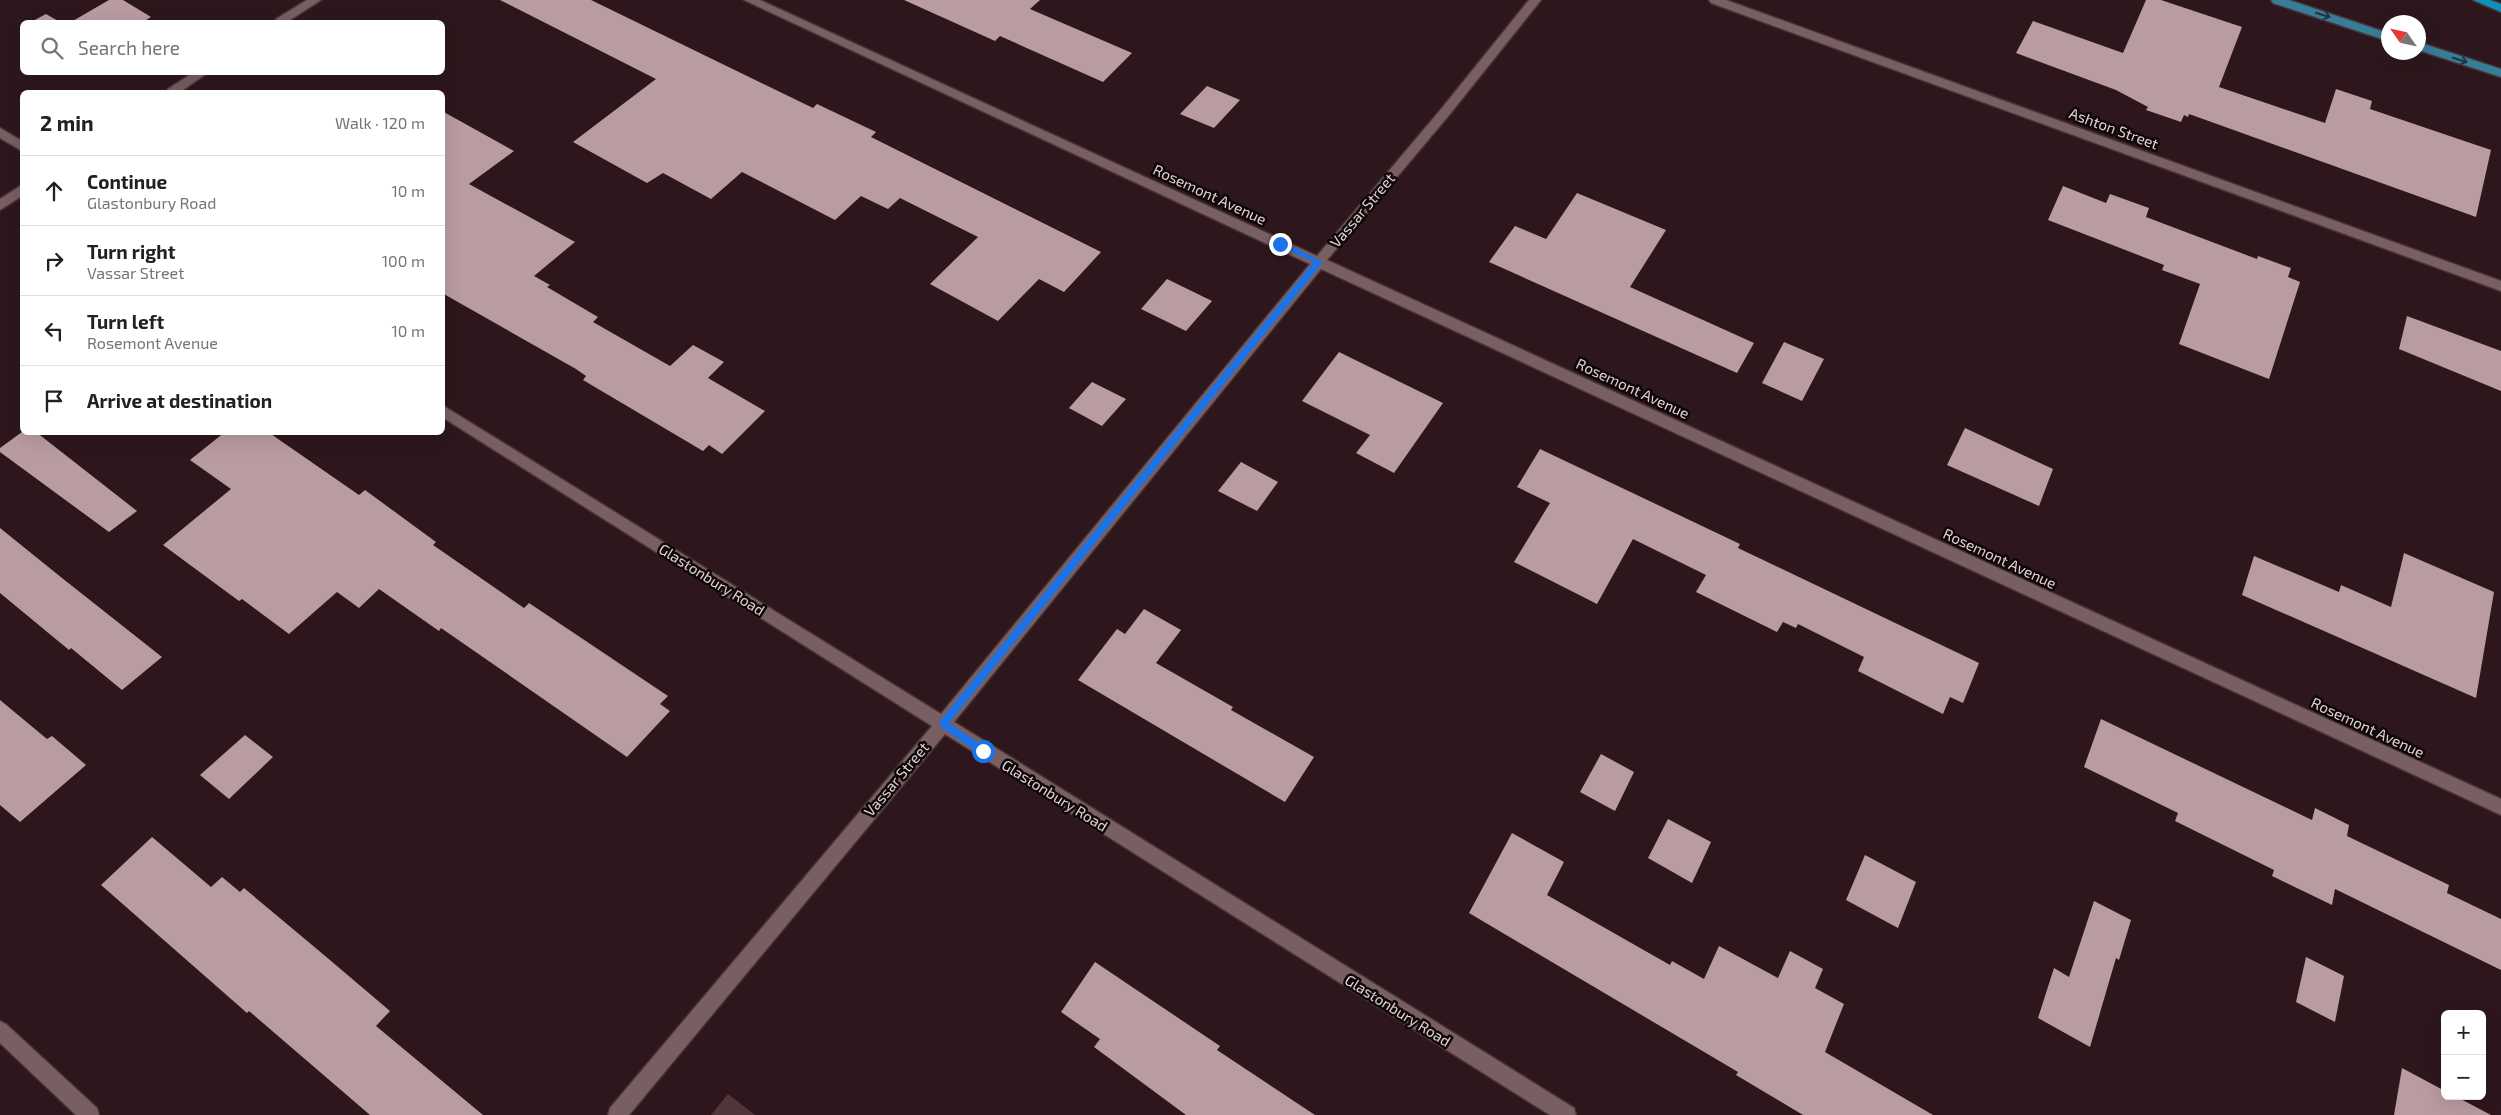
<!DOCTYPE html>
<meta charset="utf-8">
<style>
:root{--surface:#fff;--page:#f2f2f2;--text:#202124;--muted:#757577;--line:#e0e0e0}
body{margin:0;font-family:"Exo 2",sans-serif;background:var(--page);color:var(--text)}
.controls{position:absolute;right:15px;bottom:15px;display:grid;overflow:hidden;border-radius:8px;box-shadow:0 5px 20px #0002}
.controls button{width:45px;height:45px;display:grid;place-items:center;padding:0;border:0;border-bottom:1px solid var(--line);background:var(--surface);color:var(--text);font:25px sans-serif}
.compass{position:absolute;left:2381px;top:15px;width:45px;height:45px;border-radius:50%;background:var(--surface);box-shadow:0 5px 20px #0002;rotate:304deg}
.stop{position:absolute;width:15px;height:15px;margin:-11px;border:4px solid #1a73e8;border-radius:50%;background:#fff}
.stop.end{background:#1a73e8;border-color:#fff;box-shadow:0 1px 5px #0008}
.list{margin:0;padding:0;list-style:none}
h2{display:flex;justify-content:space-between;align-items:center;height:65px;margin:0;padding:0 20px;font-size:21px}
h2 small{font-size:16px;font-weight:400;color:var(--muted)}
.list li{display:grid;grid-template-columns:32px 1fr auto;gap:15px;align-items:center;box-sizing:border-box;height:70px;padding:0 20px;border-top:1px solid var(--line)}
.list b{display:block;font-size:19px;white-space:nowrap}
.list p{margin:0;font-size:16px;white-space:nowrap;color:var(--muted)}
.list em{font-size:16px;font-style:normal;color:var(--muted)}
.icon{flex:none;width:28px;height:28px;fill:none;stroke:currentColor;stroke-width:2;stroke-linecap:round;stroke-linejoin:round}
.map{position:relative;flex:none;width:2501px;height:1115px;overflow:hidden}
.search{position:absolute;background:var(--surface);box-shadow:0 5px 20px #0002;left:20px;top:20px;width:425px;height:55px;display:flex;align-items:center;gap:12px;box-sizing:border-box;padding:0 18px;border-radius:8px;color:var(--muted);font-size:19px}
.panel{position:absolute;background:var(--surface);box-shadow:0 5px 20px #0002;left:20px;top:90px;width:425px;height:345px;border-radius:8px}
.map>svg:first-child{display:block}
.green{fill:#51363b}
.building{fill:#b99ca1}
.lines{fill:none;stroke-linecap:round;stroke-linejoin:round}
.minor-casing{stroke:#453438;stroke-width:3}
.major-casing{stroke:#453438;stroke-width:3}
.highway-casing{stroke:#453438;stroke-width:3}
.minor{fill:#795e62;fill-rule:evenodd}
.major{fill:#387d98;fill-rule:evenodd}
.highway{fill:#0d91bc;fill-rule:evenodd}
.oneway{stroke:#1f3642}
.route{fill:#1a73e8}
.labels{text-anchor:middle;dominant-baseline:central;stroke-width:5;stroke-linejoin:round;paint-order:stroke}
.street-label{font-size:15px;fill:#e1d1d4;stroke:#0f0608}
</style>
<div class="map">
<svg width="2501" height="1115" viewBox="0 0 2501 1115">
<rect width="100%" height="100%" fill="#2d171c"/>
<path class="green" d="M 728,1094 L 755,1115 L 711,1115 Z"/>
<g class="building">
<path d="M 109,0 L 123,0 L 151,17 L 143,22 L 71,22 Z"/>
<path d="M 500,0 L 591,0 L 813,108 L 817,104 L 876,132 L 871,137 L 1101,252 L 1064,292 L 1039,279 L 998,321 L 930,284 L 978,237 L 900,198 L 888,209 L 861,196 L 835,220 L 742,172 L 711,199 L 663,173 L 647,183 L 573,142 L 656,79 Z"/>
<path d="M 904,0 L 1040,0 L 1030,9 L 1132,53 L 1103,82 L 1000,36 L 995,41 Z"/>
<path d="M 2146,0 L 2161,0 L 2242,27 L 2219,87 L 2325,123 L 2336,89 L 2372,101 L 2370,109 L 2491,150 L 2476,217 L 2189,114 L 2188,117 L 2184,115 L 2181,122 L 2146,110 L 2148,107 L 2116,90 L 2016,53 L 2033,21 L 2123,53 Z"/>
<path d="M 46,14 L 60,22 L 31,22 Z"/>
<path d="M 1207,86 L 1240,100 L 1214,128 L 1180,114 Z"/>
<path d="M 442,111 L 514,151 L 469,184 L 575,242 L 534,276 L 550,285 L 547,287 L 598,317 L 593,322 L 670,366 L 693,345 L 724,362 L 708,378 L 765,411 L 722,454 L 709,445 L 703,451 L 583,380 L 586,376 L 576,369 L 442,293 Z"/>
<path d="M 2063,186 L 2106,203 L 2110,194 L 2149,208 L 2146,217 L 2257,259 L 2258,256 L 2291,268 L 2288,277 L 2300,282 L 2269,379 L 2179,344 L 2200,284 L 2162,270 L 2164,265 L 2048,220 Z"/>
<path d="M 1577,193 L 1666,230 L 1630,287 L 1754,343 L 1737,373 L 1489,262 L 1515,226 L 1546,239 Z"/>
<path d="M 1167,279 L 1212,301 L 1186,331 L 1141,309 Z"/>
<path d="M 2407,316 L 2501,351 L 2501,391 L 2399,349 Z"/>
<path d="M 1784,342 L 1824,359 L 1802,401 L 1762,383 Z"/>
<path d="M 1339,352 L 1443,403 L 1394,473 L 1356,453 L 1370,435 L 1302,401 Z"/>
<path d="M 1092,382 L 1126,399 L 1102,426 L 1069,408 Z"/>
<path d="M 1965,428 L 2053,469 L 2039,506 L 1947,465 Z"/>
<path d="M 22,432 L 36,432 L 137,511 L 109,532 L 0,452 L 0,448 Z"/>
<path d="M 225,432 L 268,432 L 359,495 L 365,490 L 436,542 L 433,545 L 524,608 L 529,603 L 668,696 L 660,704 L 670,711 L 627,757 L 441,628 L 439,631 L 379,589 L 359,608 L 337,592 L 289,634 L 242,599 L 239,601 L 163,545 L 231,489 L 190,460 Z"/>
<path d="M 1540,449 L 1740,544 L 1738,548 L 1979,663 L 1963,703 L 1950,697 L 1943,714 L 1858,671 L 1864,657 L 1798,624 L 1796,628 L 1783,622 L 1777,632 L 1696,592 L 1706,575 L 1633,539 L 1597,604 L 1514,562 L 1550,503 L 1517,487 Z"/>
<path d="M 1241,462 L 1278,482 L 1257,511 L 1218,491 Z"/>
<path d="M 0,528 L 62,578 L 162,657 L 122,690 L 71,648 L 69,650 L 0,593 Z"/>
<path d="M 2404,553 L 2494,592 L 2476,698 L 2242,595 L 2254,556 L 2339,592 L 2341,585 L 2391,607 Z"/>
<path d="M 1144,609 L 1181,630 L 1156,663 L 1233,707 L 1231,710 L 1314,757 L 1285,802 L 1078,680 L 1117,629 L 1125,634 Z"/>
<path d="M 0,700 L 47,739 L 52,736 L 86,765 L 20,822 L 0,805 Z"/>
<path d="M 2101,719 L 2312,820 L 2315,808 L 2349,825 L 2347,836 L 2449,885 L 2447,893 L 2501,919 L 2501,970 L 2335,889 L 2332,905 L 2272,876 L 2274,870 L 2175,821 L 2178,813 L 2084,767 Z"/>
<path d="M 245,735 L 273,757 L 229,799 L 200,775 Z"/>
<path d="M 1601,754 L 1634,772 L 1615,811 L 1580,792 Z"/>
<path d="M 1668,819 L 1711,842 L 1692,883 L 1648,858 Z"/>
<path d="M 1512,833 L 1564,862 L 1547,895 L 1670,965 L 1672,961 L 1704,979 L 1719,946 L 1778,978 L 1790,951 L 1823,969 L 1815,988 L 1844,1004 L 1825,1052 L 1933,1115 L 1803,1115 L 1736,1075 L 1738,1072 L 1469,913 Z"/>
<path d="M 152,837 L 211,887 L 222,877 L 240,892 L 244,888 L 324,955 L 390,1011 L 376,1026 L 483,1115 L 370,1115 L 249,1011 L 247,1013 L 101,885 Z"/>
<path d="M 1865,855 L 1916,882 L 1898,928 L 1846,900 Z"/>
<path d="M 2094,901 L 2131,920 L 2119,960 L 2116,958 L 2090,1047 L 2038,1018 L 2054,968 L 2069,977 Z"/>
<path d="M 2306,957 L 2344,976 L 2335,1022 L 2296,1002 Z"/>
<path d="M 1095,962 L 1220,1046 L 1217,1050 L 1315,1115 L 1186,1115 L 1094,1047 L 1100,1039 L 1061,1012 Z"/>
<path d="M 2402,1068 L 2445,1091 L 2445,1096 L 2455,1096 L 2491,1115 L 2394,1115 Z"/>
</g>
<g class="lines">
<g class="minor-casing">
<g id="minor">
<path d="M 307,0 L 321,0 L 287,22 L 275,22 L 276,19 Z"/>
<path d="M 744,0 L 760,0 L 1317,256 L 1442,108 L 1529,0 L 1541,0 L 1450,114 L 1327,260 L 2501,799 L 2501,815 L 1321,269 L 954,722 L 1574,1108 L 1576,1115 L 1550,1115 L 945,734 L 629,1115 L 608,1115 L 610,1108 L 932,726 L 442,417 L 442,405 L 941,714 L 1310,264 Z"/>
<path d="M 1709,0 L 1726,0 L 2501,281 L 2501,291 L 1711,3 Z"/>
<path d="M 194,72 L 209,72 L 180,92 L 166,92 L 168,89 Z"/>
<path d="M 0,128 L 22,141 L 22,151 L 0,138 Z"/>
<path d="M 22,185 L 22,196 L 0,210 L 0,199 Z"/>
<path d="M 0,1021 L 6,1024 L 97,1108 L 99,1115 L 76,1115 L 0,1043 Z"/>
</g>
</g>
<g class="major-casing">
<g id="major">
<path d="M 2271,0 L 2289,0 L 2388,33 L 2388,41 L 2273,3 Z"/>
<path d="M 2418,42 L 2501,69 L 2501,77 L 2418,50 Z"/>
</g>
</g>
<g class="highway-casing">
<path id="highway" d="M 2473,0 L 2490,0 L 2501,4 L 2501,12 Z"/>
</g>
<use href="#minor" class="minor"/>
<use href="#major" class="major"/>
<use href="#highway" class="highway"/>
</g>
<defs><path id="oneway-shaft" d="M-6 0H5M1.5-3L5.5 0L1.5 3" fill="none" stroke-width="1.6" stroke-linecap="round" stroke-linejoin="round" transform="scale(1.25)"/></defs>
<g class="oneway">
<use href="#oneway-shaft" transform="translate(2323 15) rotate(18)"/>
<use href="#oneway-shaft" transform="translate(2460 60) rotate(18)"/>
</g>
<path class="route" d="M 1278,242 L 1283,242 L 1323,262 L 949,723 L 986,748 L 986,754 L 980,754 L 940,726 L 940,721 L 1314,262 L 1278,246 Z"/>
<g class="labels">
<g class="street-label">
<text transform="translate(2114 128) rotate(20)">Ashton Street</text>
<text transform="translate(1210 194) rotate(25)">Rosemont Avenue</text>
<text transform="translate(1362 210) rotate(-50)">Vassar Street</text>
<text transform="translate(1633 388) rotate(25)">Rosemont Avenue</text>
<text transform="translate(2000 558) rotate(25)">Rosemont Avenue</text>
<text transform="translate(712 579) rotate(32)">Glastonbury Road</text>
<text transform="translate(2368 727) rotate(25)">Rosemont Avenue</text>
<text transform="translate(896 779) rotate(-50)">Vassar Street</text>
<text transform="translate(1055 795) rotate(32)">Glastonbury Road</text>
<text transform="translate(1398 1010) rotate(32)">Glastonbury Road</text>
</g>
</g>
</svg>
<div class="controls">
<button>+</button>
<button>−</button>
</div>
<svg class="compass" viewBox="-18 -18 36 36"><path d="M0-13l5 13h-10z" fill="#e53935"/><path d="M0 13l5-13h-10z" fill="#757577"/></svg>
<div class="stop" style="left:983px;top:751px"></div>
<div class="stop end" style="left:1280px;top:244px"></div>
<div class="search"><svg class="icon" aria-label="search" viewBox="0 0 24 24"><circle cx="10" cy="10" r="6"/><path d="M15 15l6 6"/></svg>Search here</div>
<section class="panel">
<h2>2 min<small>Walk · 120 m</small></h2>
<ul class="list">
<li><svg class="icon" aria-label="ahead" viewBox="0 0 24 24"><path d="M12 20V5M6 11l6-6 6 6"/></svg><div><b>Continue</b><p>Glastonbury Road</p></div><em>10 m</em></li>
<li><svg class="icon" aria-label="right" viewBox="0 0 24 24"><path d="M7 20v-9h11M14 6l5 5-5 5"/></svg><div><b>Turn right</b><p>Vassar Street</p></div><em>100 m</em></li>
<li><svg class="icon" aria-label="left" viewBox="0 0 24 24"><path d="M17 20v-9H6M10 6l-5 5 5 5"/></svg><div><b>Turn left</b><p>Rosemont Avenue</p></div><em>10 m</em></li>
<li><svg class="icon" aria-label="arrive" viewBox="0 0 24 24"><path d="M6 21V4h12l-3 4 3 4H6"/></svg><div><b>Arrive at destination</b></div></li>
</ul>
</section>
</div>
